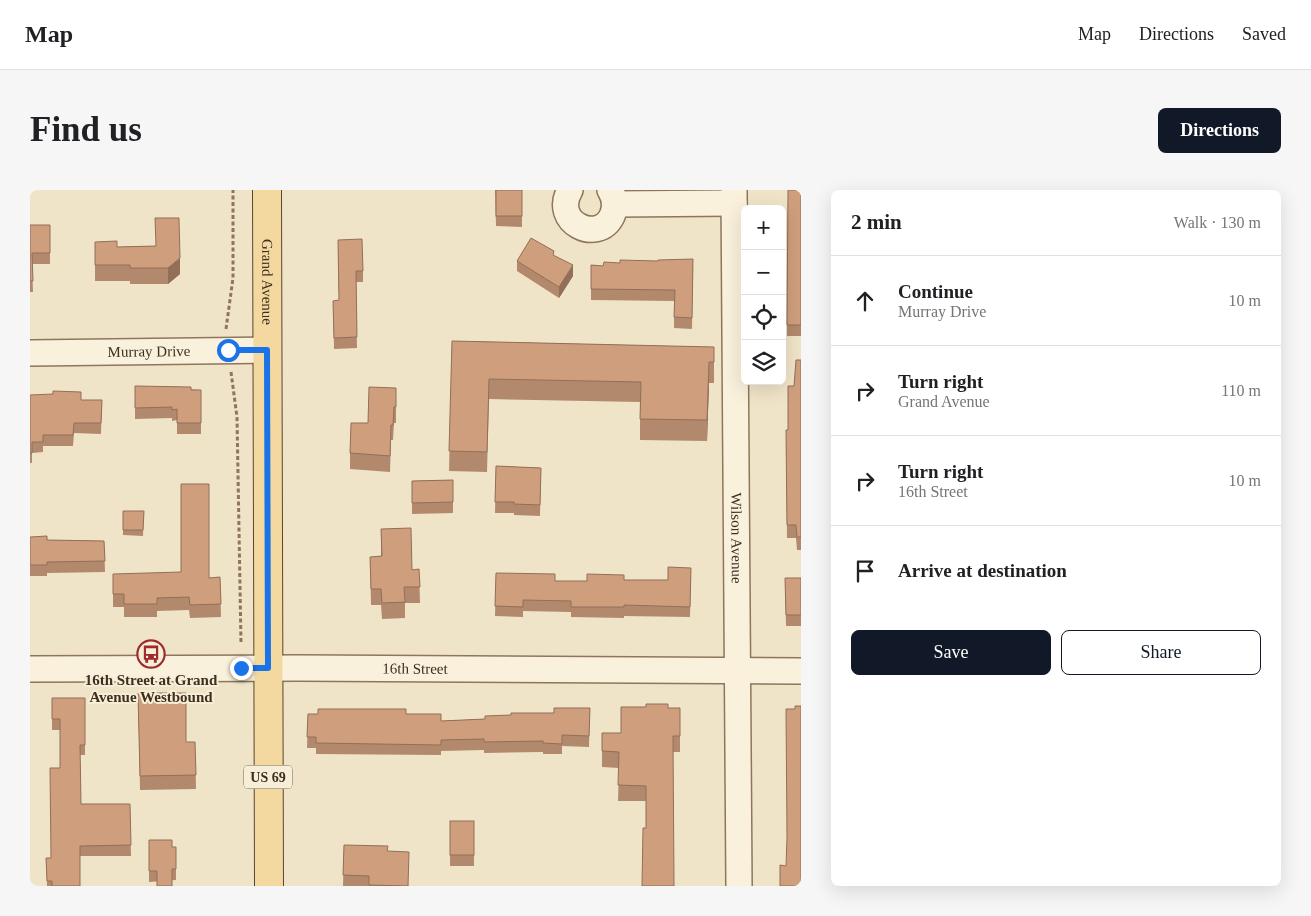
<!DOCTYPE html>
<meta charset="utf-8">
<style>
:root{--surface:#fff;--page:#f6f6f6;--text:#202124;--muted:#757577;--line:#e0e0e0;--accent:#111827}
body{margin:0;font-family:"Times New Roman",serif;background:var(--page);color:var(--text)}
.controls{position:absolute;right:15px;top:15px;display:grid;overflow:hidden;border-radius:8px;box-shadow:0 5px 20px #0002}
.controls button{width:45px;height:45px;display:grid;place-items:center;padding:0;border:0;border-bottom:1px solid var(--line);background:var(--surface);color:var(--text);font:25px sans-serif}
.stop{position:absolute;width:15px;height:15px;margin:-11px;border:4px solid #1a73e8;border-radius:50%;background:#fff}
.stop.end{background:#1a73e8;border-color:#fff;box-shadow:0 1px 5px #0008}
.list{margin:0;padding:0;list-style:none}
h2{display:flex;justify-content:space-between;align-items:center;height:65px;margin:0;padding:0 20px;font-size:21px}
h2 small{font-size:16px;font-weight:400;color:var(--muted)}
.list li{display:grid;grid-template-columns:32px 1fr auto;gap:15px;align-items:center;box-sizing:border-box;height:90px;padding:0 20px;border-top:1px solid var(--line)}
.list b{display:block;font-size:19px;white-space:nowrap}
.list p{margin:0;font-size:16px;white-space:nowrap;color:var(--muted)}
.list em{font-size:16px;font-style:normal;color:var(--muted)}
.actions{display:flex;gap:10px;padding:15px 20px}
.actions a{flex:1;padding:11px 0;border:1px solid var(--accent);border-radius:8px;text-align:center;font-size:18px;color:var(--accent)}
.actions .main{background:var(--accent);color:#fff}
.icon{flex:none;width:28px;height:28px;fill:none;stroke:currentColor;stroke-width:2;stroke-linecap:round;stroke-linejoin:round}
.map{position:relative;flex:none;width:771px;height:696px;overflow:hidden;border-radius:8px}
header{display:flex;align-items:center;gap:30px;box-sizing:border-box;height:70px;padding:0 25px;background:var(--surface);border-bottom:1px solid var(--line)}
header strong{font-size:24px}
nav{display:flex;gap:28px;margin-inline-start:auto;font-size:18px}
.intro{display:flex;align-items:center;justify-content:space-between;box-sizing:border-box;height:120px;padding:0 30px}
h1{margin:0;font-size:35px}
.button{padding:12px 22px;border-radius:8px;background:var(--accent);color:#fff;font-size:18px;font-weight:700}
main{display:flex;gap:30px;padding:0 30px}
aside{flex:1;background:var(--surface);border-radius:8px;box-shadow:0 5px 20px #0002}
.map>svg:first-child{display:block}
.lines{fill:none;stroke-linecap:round;stroke-linejoin:round}
.minor-casing{stroke:#8d765c;stroke-width:28}
.major-casing{stroke:#5b4430;stroke-width:30}
.path{stroke:#8d765c;stroke-width:3;stroke-dasharray:4 2.5;stroke-linecap:butt}
.minor{stroke:#faf1dc;stroke-width:25}
.major{stroke:#f3d9a0;stroke-width:28}
.wall{fill:#b2896c}
.shaded-wall{fill:#916f58}
.building{fill:#cf9f7d;stroke:#916f58}
.route{stroke:#1a73e8;stroke-width:6}
.labels{text-anchor:middle;dominant-baseline:central;stroke-width:4;stroke-linejoin:round;paint-order:stroke}
.shield{fill:#f7eed8;stroke:#756857;stroke-width:1}
.shield-label{font-size:14px;font-weight:bold;fill:#3d2e20}
.street-label{font-size:15px;fill:#3d2e20;stroke:#f7eed8}
.poi-label{font-size:15px;font-weight:bold;fill:#3d2e20;stroke:#f7eed8}
</style>
<header>
<strong>Map</strong>
<nav><a>Map</a><a>Directions</a><a>Saved</a></nav>
</header>
<div class="intro"><h1>Find us</h1><a class="button">Directions</a></div>
<main>
<div class="map">
<svg width="771" height="696" viewBox="0 0 771 696">
<rect width="100%" height="100%" fill="#f0e4c8"/>
<g class="lines">
<g class="minor-casing">
<g id="minor">
<path d="M 540,0 C 521,32 568,55 582,26 C 586,17 585,8 580,0"/>
<path id="s1" d="M 704,0 L 709,696"/>
<path d="M 585,14 L 704,13"/>
<path id="s2" d="M 0,163 L 237,160"/>
<path id="s3" d="M 0,479 L 268,478 L 771,481"/>
</g>
</g>
<g class="major-casing">
<g id="major">
<path id="s4" d="M 237,0 L 239,696"/>
</g>
</g>
<g class="path">
<path d="M 196,139 L 203,88 L 203,0"/>
<path d="M 201,182 L 207,227 L 211,453"/>
</g>
<use href="#minor" class="minor"/>
<use href="#major" class="major"/>
</g>
<g class="wall">
<path d="M 465,0 L 492,0 L 492,37 L 466,36 Z"/>
<path d="M 758,0 L 771,0 L 771,146 L 757,146 Z"/>
<path d="M 0,35 L 20,35 L 20,74 L 2,74 L 3,102 L 0,102 Z"/>
<path d="M 308,50 L 333,81 L 333,92 L 326,92 L 327,158 L 304,159 L 303,111 L 309,110 Z"/>
<path d="M 65,52 L 87,57 L 125,56 L 150,84 L 138,94 L 100,94 L 100,91 L 65,91 Z"/>
<path d="M 524,66 L 543,86 L 529,108 L 487,81 L 487,71 Z"/>
<path d="M 663,69 L 662,139 L 644,138 L 644,111 L 561,110 L 561,75 L 573,76 L 590,73 Z"/>
<path d="M 422,151 L 684,157 L 684,193 L 679,193 L 677,251 L 610,250 L 610,212 L 459,209 L 457,282 L 419,281 Z"/>
<path d="M 771,170 L 771,360 L 767,360 L 766,348 L 757,348 L 756,240 L 758,240 L 764,196 Z"/>
<path d="M 105,196 L 171,200 L 171,244 L 147,244 L 147,230 L 142,231 L 142,228 L 105,229 Z"/>
<path d="M 366,198 L 366,233 L 364,233 L 363,250 L 361,250 L 360,282 L 320,279 L 320,263 L 338,233 Z"/>
<path d="M 0,205 L 51,210 L 72,210 L 71,244 L 44,243 L 43,256 L 13,256 L 13,262 L 2,263 L 2,273 L 0,273 Z"/>
<path d="M 466,276 L 511,278 L 510,326 L 484,325 L 484,323 L 465,323 Z"/>
<path d="M 423,290 L 423,323 L 382,324 L 382,291 Z"/>
<path d="M 93,321 L 114,321 L 113,346 L 93,345 Z"/>
<path d="M 351,339 L 382,380 L 389,379 L 390,413 L 375,413 L 375,428 L 352,429 L 351,415 L 341,415 L 340,367 L 351,366 Z"/>
<path d="M 0,347 L 17,350 L 74,351 L 75,382 L 17,383 L 17,386 L 0,386 Z"/>
<path d="M 661,378 L 660,427 L 594,426 L 594,428 L 541,427 L 541,422 L 493,421 L 493,427 L 465,426 L 466,383 L 525,391 L 557,391 L 594,390 L 638,390 Z"/>
<path d="M 83,384 L 179,388 L 190,387 L 191,427 L 160,428 L 159,420 L 127,421 L 127,427 L 94,427 L 94,417 L 83,417 Z"/>
<path d="M 755,388 L 771,388 L 771,436 L 756,436 Z"/>
<path d="M 108,503 L 156,552 L 165,552 L 166,599 L 110,600 Z"/>
<path d="M 22,508 L 55,508 L 55,565 L 50,565 L 51,614 L 100,614 L 101,666 L 50,666 L 50,696 L 17,696 L 16,668 L 21,668 L 30,578 L 30,540 L 22,540 Z"/>
<path d="M 560,518 L 559,557 L 532,556 L 532,564 L 513,564 L 513,562 L 454,563 L 454,560 L 411,561 L 411,565 L 286,564 L 286,558 L 277,558 L 278,524 L 376,524 L 411,531 L 455,529 L 481,525 L 524,523 Z"/>
<path d="M 650,518 L 650,562 L 643,562 L 616,638 L 616,611 L 588,611 L 589,578 L 572,577 L 572,543 L 591,543 Z"/>
<rect x="420" y="631" width="24" height="45"/>
<path d="M 119,650 L 142,657 L 146,657 L 146,690 L 119,692 Z"/>
<path d="M 314,655 L 379,696 L 313,696 Z"/>
</g>
<g class="shaded-wall">
<path d="M 150,68 L 150,84 L 138,94 L 138,78 Z"/>
<path d="M 543,75 L 543,86 L 529,108 L 529,97 Z"/>
<path d="M 679,172 L 679,193 L 677,251 L 677,230 Z"/>
</g>
<g class="building">
<rect x="466" y="0" width="26" height="26"/>
<path d="M 758,0 L 771,0 L 771,135 L 757,135 Z"/>
<path d="M 125,28 L 149,28 L 150,68 L 138,78 L 100,78 L 100,75 L 65,75 L 65,52 L 87,51 L 87,57 L 126,56 Z"/>
<path d="M 0,35 L 20,35 L 20,63 L 2,63 L 3,91 L 0,91 Z"/>
<path d="M 501,48 L 524,61 L 523,65 L 543,75 L 529,97 L 487,71 Z"/>
<path d="M 332,49 L 333,81 L 326,81 L 327,147 L 304,148 L 303,111 L 309,110 L 308,50 Z"/>
<path d="M 663,69 L 662,128 L 644,127 L 645,100 L 561,99 L 561,75 L 573,76 L 574,72 L 590,73 L 590,70 L 628,71 L 628,70 Z"/>
<path d="M 422,151 L 684,157 L 684,172 L 679,172 L 677,230 L 610,229 L 611,192 L 459,189 L 457,262 L 419,261 Z"/>
<path d="M 766,170 L 771,170 L 771,347 L 767,347 L 766,335 L 757,335 L 756,240 L 758,240 L 758,196 L 764,196 Z"/>
<path d="M 105,196 L 161,197 L 161,200 L 171,200 L 171,233 L 147,233 L 147,219 L 142,220 L 142,217 L 105,218 Z"/>
<path d="M 339,197 L 366,198 L 366,217 L 364,217 L 363,235 L 361,235 L 360,266 L 320,263 L 321,233 L 338,233 Z"/>
<path d="M 23,201 L 51,202 L 51,210 L 72,210 L 71,233 L 44,233 L 43,245 L 13,245 L 13,252 L 2,252 L 2,263 L 0,263 L 0,205 L 23,204 Z"/>
<path d="M 466,276 L 511,278 L 510,315 L 484,314 L 484,312 L 465,312 Z"/>
<path d="M 423,290 L 423,312 L 382,313 L 382,291 Z"/>
<path d="M 151,294 L 179,294 L 179,388 L 190,387 L 191,414 L 160,415 L 159,407 L 127,408 L 127,414 L 94,414 L 94,404 L 83,404 L 83,384 L 151,382 Z"/>
<path d="M 93,321 L 114,321 L 113,340 L 93,340 Z"/>
<path d="M 381,338 L 382,380 L 389,379 L 390,397 L 374,397 L 375,412 L 352,413 L 351,399 L 341,399 L 340,367 L 352,366 L 351,339 Z"/>
<path d="M 17,346 L 17,350 L 74,351 L 75,371 L 17,372 L 17,375 L 0,375 L 0,347 Z"/>
<path d="M 638,377 L 661,378 L 660,417 L 594,415 L 594,417 L 541,417 L 541,411 L 493,410 L 493,417 L 465,416 L 466,383 L 525,384 L 525,391 L 557,391 L 557,384 L 594,385 L 594,390 L 638,390 Z"/>
<path d="M 755,388 L 771,388 L 771,425 L 756,425 Z"/>
<path d="M 108,503 L 156,503 L 156,552 L 165,552 L 166,585 L 110,586 Z"/>
<path d="M 22,508 L 55,508 L 55,555 L 50,555 L 51,614 L 100,614 L 101,655 L 50,656 L 50,696 L 22,696 L 22,691 L 17,691 L 16,668 L 21,668 L 20,578 L 30,578 L 30,529 L 22,529 Z"/>
<path d="M 616,514 L 638,514 L 638,518 L 650,518 L 650,546 L 643,546 L 644,696 L 612,696 L 613,638 L 616,638 L 616,596 L 588,595 L 589,562 L 572,561 L 572,543 L 591,543 L 591,517 L 616,517 Z"/>
<path d="M 765,516 L 771,516 L 771,696 L 750,696 L 750,675 L 756,676 L 757,647 L 756,519 L 765,519 Z"/>
<path d="M 524,518 L 560,518 L 559,546 L 532,545 L 532,554 L 513,553 L 513,551 L 454,552 L 454,549 L 411,550 L 411,555 L 286,553 L 286,547 L 277,547 L 278,524 L 288,524 L 288,519 L 376,519 L 376,524 L 411,524 L 411,531 L 455,529 L 455,526 L 481,525 L 481,523 L 524,523 Z"/>
<rect x="420" y="631" width="24" height="34"/>
<path d="M 119,650 L 142,650 L 142,657 L 146,657 L 146,679 L 142,679 L 142,696 L 127,696 L 127,681 L 119,681 Z"/>
<path d="M 314,655 L 358,656 L 357,661 L 379,662 L 378,696 L 339,695 L 339,686 L 313,685 Z"/>
</g>
<g class="lines">
<path class="route" d="M 198,160 L 237,160 L 238,478 L 211,478"/>
</g>
<defs>
<g id="bus-ring" transform="scale(1.4375)"><circle r="9.5" fill="#f7eed8" stroke="#9e2a2b" stroke-width="1.5"/><path d="M-5-6H5V4H4V6H2V4H-2V6H-4V4H-5ZM-3.5-4V0h7V-4ZM-3.5 1.2v1.5H-2V1.2ZM2 1.2v1.5H3.5V1.2Z" fill="#9e2a2b"/></g>
</defs>
<g fill-rule="evenodd">
<use href="#bus-ring" x="121" y="464"/>
</g>
<g class="labels">
<rect class="shield" x="214" y="575.5" width="48" height="23" rx="4"/>
<g class="shield-label">
<text x="238" y="587">US 69</text>
</g>
<g class="street-label">
<text stroke="none"><textPath href="#s4" startOffset="92">Grand Avenue</textPath></text>
<text stroke="none"><textPath href="#s2" startOffset="119">Murray Drive</textPath></text>
<text stroke="none"><textPath href="#s1" startOffset="348">Wilson Avenue</textPath></text>
<text stroke="none"><textPath href="#s3" startOffset="385">16th Street</textPath></text>
</g>
<g class="poi-label">
<text x="121" y="490">16th Street at Grand<tspan x="121" dy="17">Avenue Westbound</tspan></text>
</g>
</g>
</svg>
<div class="controls">
<button>+</button>
<button>−</button>
<button><svg class="icon" aria-label="locate" viewBox="0 0 24 24"><circle cx="12" cy="12" r="6"/><path d="M12 2v4M12 18v4M2 12h4M18 12h4"/></svg></button>
<button><svg class="icon" aria-label="layers" viewBox="0 0 24 24"><path d="M12 4l9 5-9 5-9-5zM3 14l9 5 9-5"/></svg></button>
</div>
<div class="stop" style="left:198px;top:160px"></div>
<div class="stop end" style="left:211px;top:478px"></div>
</div>
<aside>
<h2>2 min<small>Walk · 130 m</small></h2>
<ul class="list">
<li><svg class="icon" aria-label="ahead" viewBox="0 0 24 24"><path d="M12 20V5M6 11l6-6 6 6"/></svg><div><b>Continue</b><p>Murray Drive</p></div><em>10 m</em></li>
<li><svg class="icon" aria-label="right" viewBox="0 0 24 24"><path d="M7 20v-9h11M14 6l5 5-5 5"/></svg><div><b>Turn right</b><p>Grand Avenue</p></div><em>110 m</em></li>
<li><svg class="icon" aria-label="right" viewBox="0 0 24 24"><path d="M7 20v-9h11M14 6l5 5-5 5"/></svg><div><b>Turn right</b><p>16th Street</p></div><em>10 m</em></li>
<li><svg class="icon" aria-label="arrive" viewBox="0 0 24 24"><path d="M6 21V4h12l-3 4 3 4H6"/></svg><div><b>Arrive at destination</b></div></li>
</ul>
<div class="actions"><a class="main">Save</a><a>Share</a></div>
</aside>
</main>
